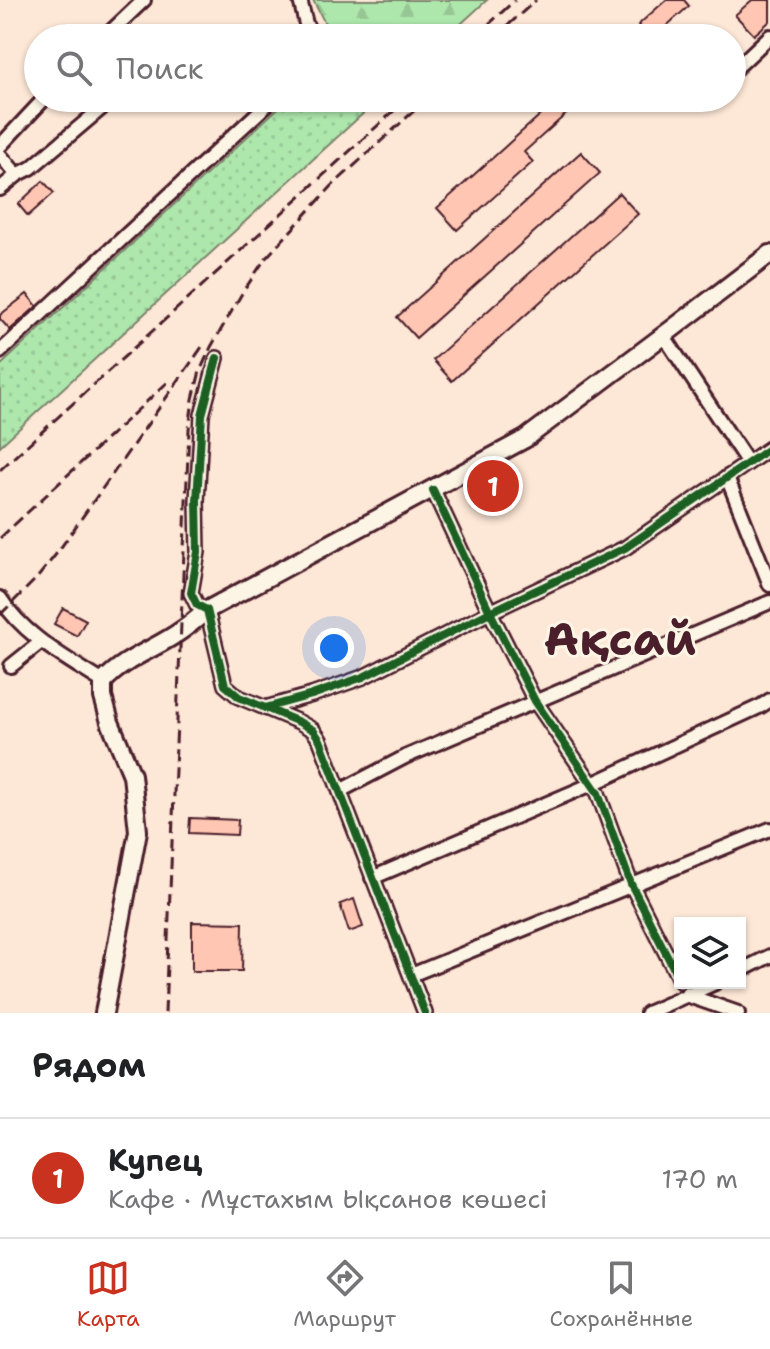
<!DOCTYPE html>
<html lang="ru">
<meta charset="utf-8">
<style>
:root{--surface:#fff;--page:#f2f2f2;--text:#202124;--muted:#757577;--line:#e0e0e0;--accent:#c8321e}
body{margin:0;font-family:"Shantell Sans",sans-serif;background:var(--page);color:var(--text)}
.controls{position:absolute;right:24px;bottom:24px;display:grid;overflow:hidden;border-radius:0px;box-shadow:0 2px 6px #0004}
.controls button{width:72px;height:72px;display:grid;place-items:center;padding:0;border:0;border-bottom:2px solid var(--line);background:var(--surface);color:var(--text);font:40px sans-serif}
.you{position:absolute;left:334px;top:648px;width:28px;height:28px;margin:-20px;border:6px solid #fff;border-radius:50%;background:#1a73e8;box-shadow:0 0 0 12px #1a73e833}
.badge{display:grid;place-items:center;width:52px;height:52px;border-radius:50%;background:var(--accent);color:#fff;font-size:26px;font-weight:700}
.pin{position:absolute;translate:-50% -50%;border:4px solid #fff;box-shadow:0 2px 8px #0006}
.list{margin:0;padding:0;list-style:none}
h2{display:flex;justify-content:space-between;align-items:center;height:104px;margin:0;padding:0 32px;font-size:34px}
h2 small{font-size:26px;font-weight:400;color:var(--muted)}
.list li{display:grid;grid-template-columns:52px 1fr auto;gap:24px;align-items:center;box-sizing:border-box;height:120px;padding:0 32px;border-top:2px solid var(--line)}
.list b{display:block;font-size:30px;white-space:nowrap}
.list p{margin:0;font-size:26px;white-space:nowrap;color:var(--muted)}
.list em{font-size:26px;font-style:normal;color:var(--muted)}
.icon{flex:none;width:44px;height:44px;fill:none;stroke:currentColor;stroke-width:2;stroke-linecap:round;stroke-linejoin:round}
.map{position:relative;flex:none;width:770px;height:1013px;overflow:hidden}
.search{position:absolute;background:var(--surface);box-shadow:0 2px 6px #0004;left:24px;right:24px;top:24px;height:88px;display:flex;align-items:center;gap:20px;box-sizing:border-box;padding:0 28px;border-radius:44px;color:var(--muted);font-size:30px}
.sheet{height:224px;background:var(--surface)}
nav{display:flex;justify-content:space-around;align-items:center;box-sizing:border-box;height:112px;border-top:2px solid var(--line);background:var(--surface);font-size:22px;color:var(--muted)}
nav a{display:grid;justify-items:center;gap:4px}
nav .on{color:var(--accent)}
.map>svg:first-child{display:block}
.grass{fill:url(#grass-dots);stroke:#7c836c;stroke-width:2}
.forest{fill:url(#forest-firs);stroke:#7c836c;stroke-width:2}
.building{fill:#ffc7b3;stroke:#4a1f2b;stroke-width:2}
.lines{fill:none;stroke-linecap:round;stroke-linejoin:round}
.minor-casing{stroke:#4a1f2b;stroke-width:18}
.major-casing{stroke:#4a1f2b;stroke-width:22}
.minor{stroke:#fcf5e5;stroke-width:12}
.major{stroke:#fcf5e5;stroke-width:16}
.rail{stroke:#4a1f2b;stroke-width:3;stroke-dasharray:12 6;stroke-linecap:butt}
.cycleway-casing{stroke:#fcf5e5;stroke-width:13}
.cycleway{stroke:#1b5e20;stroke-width:8}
.labels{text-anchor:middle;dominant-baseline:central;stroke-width:6;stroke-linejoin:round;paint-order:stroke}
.town-label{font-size:46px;font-weight:bold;fill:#4a1f2b;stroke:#fcf5e5}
</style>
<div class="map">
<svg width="770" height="1013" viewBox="0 0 770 1013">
<defs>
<pattern id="grass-dots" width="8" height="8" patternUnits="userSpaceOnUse" patternTransform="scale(2)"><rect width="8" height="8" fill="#ade7ac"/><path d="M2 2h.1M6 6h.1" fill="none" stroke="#96c694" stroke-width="1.8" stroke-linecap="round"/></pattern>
<pattern id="forest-firs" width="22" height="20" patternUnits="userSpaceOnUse" patternTransform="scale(2)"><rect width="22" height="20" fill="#ade7ac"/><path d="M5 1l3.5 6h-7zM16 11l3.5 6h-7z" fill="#96c694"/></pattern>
</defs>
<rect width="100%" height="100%" fill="#fde7d6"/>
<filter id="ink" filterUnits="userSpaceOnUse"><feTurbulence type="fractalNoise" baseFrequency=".0125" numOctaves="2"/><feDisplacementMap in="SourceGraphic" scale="16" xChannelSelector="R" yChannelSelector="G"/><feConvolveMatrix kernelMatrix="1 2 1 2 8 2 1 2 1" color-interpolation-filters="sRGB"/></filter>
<g filter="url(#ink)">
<path class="grass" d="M 289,98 L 380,98 L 0,446 L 0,366 Z"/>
<path class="forest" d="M 313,0 L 487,0 L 451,33 L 332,37 Z"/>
<g class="building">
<path d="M 666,0 L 684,0 L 689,6 L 653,38 L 650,38 L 638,25 Z"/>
<path d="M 752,0 L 770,0 L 770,21 L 754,35 L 735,15 Z"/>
<path d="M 559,98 L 584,98 L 524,152 L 533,162 L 457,230 L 437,208 Z"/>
<path d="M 581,152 L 600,173 L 416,338 L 397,317 Z"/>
<path d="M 43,181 L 54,193 L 28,216 L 18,204 Z"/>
<path d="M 619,193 L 638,214 L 452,381 L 433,360 Z"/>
<path d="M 27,294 L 37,306 L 10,330 L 0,319 L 0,315 Z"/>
<path d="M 63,608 L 86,620 L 77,636 L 54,624 Z"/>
<path d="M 190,818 L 238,820 L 237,835 L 189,833 Z"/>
<path d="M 354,899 L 363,927 L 349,932 L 340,904 Z"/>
<path d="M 192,922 L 243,923 L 242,971 L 192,971 Z"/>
</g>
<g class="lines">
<g class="minor-casing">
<g id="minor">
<path d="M 300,0 L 306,24 L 313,38"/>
<path d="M 104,38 L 144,0"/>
<path d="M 732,72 L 770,36"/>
<path d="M 0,146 L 45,98"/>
<path d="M 0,155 L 17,175"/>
<path d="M 0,189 L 17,175 L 31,168 L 103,107 L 105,98"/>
<path d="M 664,336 L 748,463"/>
<path d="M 0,352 L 274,98"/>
<path d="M 217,358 L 202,415 L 197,501 L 198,552 L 191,593 L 197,605 L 207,610 L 225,685 L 239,697 L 299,722 L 313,730 L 320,740 L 425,1013"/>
<path d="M 727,477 L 770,585"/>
<path d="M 433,490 L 490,612 L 535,701 L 598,793 L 631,884 L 680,981"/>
<path d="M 0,598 C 24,636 66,658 103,682"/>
<path d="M 11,666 L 41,642"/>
<path d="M 265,708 L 312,695 L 363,677 L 490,612 L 625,548 L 770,448"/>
<path d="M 340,791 L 405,757 L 770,602"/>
<path d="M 372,878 L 592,784 L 761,706 L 770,700"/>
<path d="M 740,971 L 770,956"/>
<path d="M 411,975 L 770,829"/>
<path d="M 687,993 L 689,996 L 738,1013"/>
<path d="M 647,1013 L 715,983"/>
</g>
</g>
<g class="major-casing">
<path id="major" d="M 104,1013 L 138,831 L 132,775 L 110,722 L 103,697 L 103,682 C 126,657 156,649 182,630 C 191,624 199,617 207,610 L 525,439 L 672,329 L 770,254"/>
</g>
<use href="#minor" class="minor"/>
<use href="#major" class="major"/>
<g class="rail">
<path d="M 474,38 L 515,0"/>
<path d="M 494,38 L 536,0"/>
<path d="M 0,470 L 408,98"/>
<path d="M 0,538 L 171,379"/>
<path d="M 0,615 L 37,578 L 57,553 L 202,347"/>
<path d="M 165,1013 L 189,429 L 193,399 L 200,371 L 211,347 L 241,295 L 265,259 L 332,186 L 428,98"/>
</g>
<g class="cycleway-casing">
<g id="cycleway">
<path d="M 217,358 L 202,415 L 197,501 L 198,552 L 191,593 L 197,605 L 207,610 L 225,685 L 239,697 L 299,722 L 313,730 L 320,740 L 425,1013"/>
<path d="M 433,490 L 490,612 L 535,701 L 598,793 L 631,884 L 680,981"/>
<path d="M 265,708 L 312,695 L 363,677 L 490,612 L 625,548 L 770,448"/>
</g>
</g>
<use href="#cycleway" class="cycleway"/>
</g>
</g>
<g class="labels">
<g class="town-label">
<text x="620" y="639">Ақсай</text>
</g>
</g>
</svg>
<div class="controls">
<button><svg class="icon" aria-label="layers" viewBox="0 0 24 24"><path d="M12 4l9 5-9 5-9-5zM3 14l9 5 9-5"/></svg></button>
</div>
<div class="you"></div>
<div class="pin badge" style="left:493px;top:486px">1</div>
<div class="search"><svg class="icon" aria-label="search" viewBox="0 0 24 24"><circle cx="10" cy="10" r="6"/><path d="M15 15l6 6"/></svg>Поиск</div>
</div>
<section class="sheet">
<h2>Рядом<small></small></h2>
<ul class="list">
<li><span class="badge">1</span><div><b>Купец</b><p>Кафе · Мұстахым Ықсанов көшесі</p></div><em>170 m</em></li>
</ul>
</section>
<nav>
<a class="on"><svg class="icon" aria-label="map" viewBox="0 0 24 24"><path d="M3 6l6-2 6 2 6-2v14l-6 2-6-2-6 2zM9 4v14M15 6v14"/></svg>Карта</a>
<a><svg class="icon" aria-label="directions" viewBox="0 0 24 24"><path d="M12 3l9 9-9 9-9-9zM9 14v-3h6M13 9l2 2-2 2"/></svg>Маршрут</a>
<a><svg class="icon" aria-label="saved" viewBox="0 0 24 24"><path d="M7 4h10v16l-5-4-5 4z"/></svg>Сохранённые</a>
</nav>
